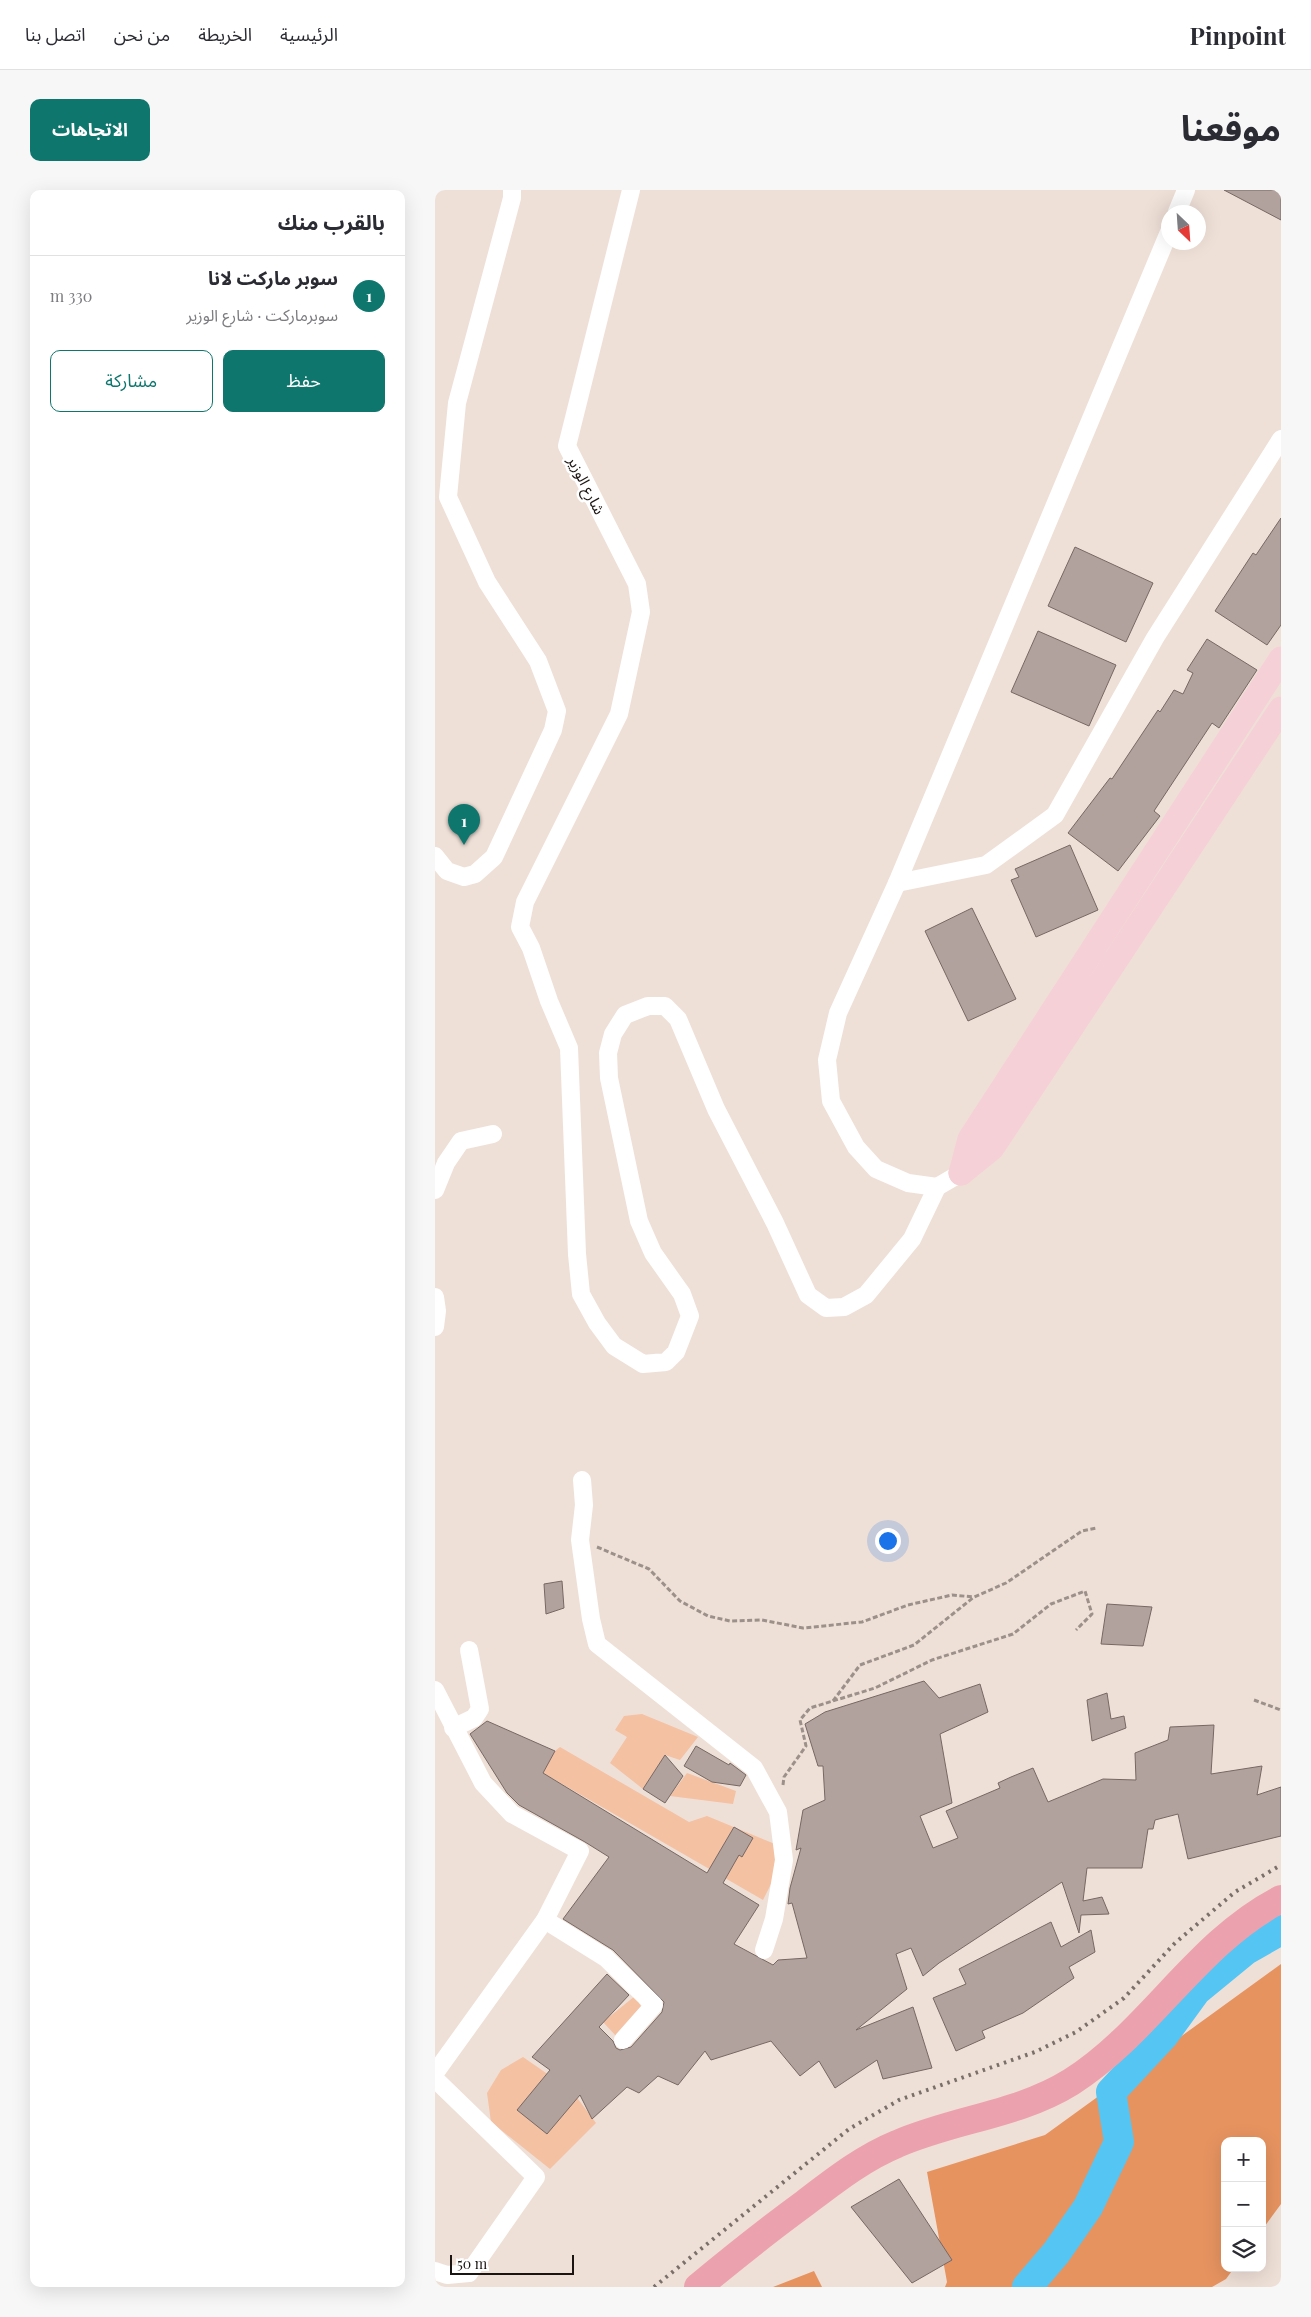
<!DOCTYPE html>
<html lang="ar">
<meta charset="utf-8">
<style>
:root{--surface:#fff;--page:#f7f7f7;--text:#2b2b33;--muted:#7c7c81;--line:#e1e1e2;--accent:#0f766e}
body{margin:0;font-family:"Playfair Display","Noto Sans Arabic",serif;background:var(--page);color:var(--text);direction:rtl}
.controls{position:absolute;right:15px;bottom:15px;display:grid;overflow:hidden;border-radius:10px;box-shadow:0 5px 20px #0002}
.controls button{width:45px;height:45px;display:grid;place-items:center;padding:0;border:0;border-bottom:1px solid var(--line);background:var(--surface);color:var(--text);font:25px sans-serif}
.compass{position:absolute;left:726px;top:15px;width:45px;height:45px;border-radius:50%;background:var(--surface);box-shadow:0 5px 20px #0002;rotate:155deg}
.scale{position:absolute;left:15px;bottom:12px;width:124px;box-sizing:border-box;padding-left:5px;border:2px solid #1a1412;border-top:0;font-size:14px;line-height:18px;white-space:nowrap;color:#1a1412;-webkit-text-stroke:4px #fff;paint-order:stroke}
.you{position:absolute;left:452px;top:1350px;width:18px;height:18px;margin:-12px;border:4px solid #fff;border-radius:50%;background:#1a73e8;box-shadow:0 0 0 8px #1a73e833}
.badge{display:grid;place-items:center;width:32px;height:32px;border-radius:50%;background:var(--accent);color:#fff;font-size:16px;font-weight:700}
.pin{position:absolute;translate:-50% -41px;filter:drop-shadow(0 1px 2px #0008)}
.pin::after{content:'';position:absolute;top:26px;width:18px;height:15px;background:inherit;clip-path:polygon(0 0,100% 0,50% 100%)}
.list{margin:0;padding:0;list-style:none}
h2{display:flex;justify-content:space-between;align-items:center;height:65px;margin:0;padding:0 20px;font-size:21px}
h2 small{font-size:16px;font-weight:400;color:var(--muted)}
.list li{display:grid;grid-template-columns:32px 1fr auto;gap:15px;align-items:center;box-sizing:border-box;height:80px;padding:0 20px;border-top:1px solid var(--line)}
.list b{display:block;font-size:19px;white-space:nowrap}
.list p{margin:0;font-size:16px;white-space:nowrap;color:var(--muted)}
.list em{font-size:16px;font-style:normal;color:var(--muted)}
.actions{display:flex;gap:10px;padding:15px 20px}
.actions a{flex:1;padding:11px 0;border:1px solid var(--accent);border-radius:10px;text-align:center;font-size:18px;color:var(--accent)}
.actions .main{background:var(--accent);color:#fff}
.icon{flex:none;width:28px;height:28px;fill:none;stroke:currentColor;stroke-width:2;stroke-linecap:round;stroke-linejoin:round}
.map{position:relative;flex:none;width:846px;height:2097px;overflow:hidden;direction:ltr;border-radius:10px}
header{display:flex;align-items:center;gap:30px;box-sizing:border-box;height:70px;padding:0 25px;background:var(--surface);border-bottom:1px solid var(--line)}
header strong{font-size:24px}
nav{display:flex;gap:28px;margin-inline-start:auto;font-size:18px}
.intro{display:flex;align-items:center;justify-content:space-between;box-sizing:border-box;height:120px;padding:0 30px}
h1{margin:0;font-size:35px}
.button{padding:12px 22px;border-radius:10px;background:var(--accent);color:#fff;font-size:18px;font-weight:700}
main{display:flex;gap:30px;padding:0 30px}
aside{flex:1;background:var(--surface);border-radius:10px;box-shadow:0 5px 20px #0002}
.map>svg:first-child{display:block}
.green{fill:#f4c1a3}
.forest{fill:#e69360}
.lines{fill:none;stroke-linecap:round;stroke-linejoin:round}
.river{stroke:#55c5f4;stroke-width:30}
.building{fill:#b2a29d;stroke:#776864}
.path{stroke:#9c918a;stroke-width:3;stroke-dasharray:5 2.5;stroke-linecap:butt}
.street{stroke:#fff;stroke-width:18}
.secondary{stroke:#f5d0d6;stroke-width:25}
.primary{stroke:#eca2ae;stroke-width:28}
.rail{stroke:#7a706a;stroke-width:4;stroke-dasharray:2.5 5;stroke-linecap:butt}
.labels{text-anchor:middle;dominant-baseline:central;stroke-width:5;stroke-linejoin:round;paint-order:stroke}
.street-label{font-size:15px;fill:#1a1412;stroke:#fff}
</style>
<header>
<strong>Pinpoint</strong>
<nav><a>الرئيسية</a><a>الخريطة</a><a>من نحن</a><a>اتصل بنا</a></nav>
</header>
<div class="intro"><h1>موقعنا</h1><a class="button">الاتجاهات</a></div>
<main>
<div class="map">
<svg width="846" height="2097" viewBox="0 0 846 2097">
<rect width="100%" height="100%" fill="#efe0d7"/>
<g class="green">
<path d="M 207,1524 L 263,1547 L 245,1570 L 230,1565 L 208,1599 L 175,1573 L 192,1547 L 180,1540 L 189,1526 Z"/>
<path d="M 125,1557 L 254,1632 L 272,1626 L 340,1654 L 340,1686 L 328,1710 L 108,1583 L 120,1561 Z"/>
<path d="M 252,1583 L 301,1601 L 298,1614 L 235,1606 Z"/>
<path d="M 200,1806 L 207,1818 L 181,1846 L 168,1832 Z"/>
<path d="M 88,1867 L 137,1901 L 161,1933 L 115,1979 L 56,1932 L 52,1903 L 66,1880 Z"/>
</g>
<g class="forest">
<path d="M 846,1774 L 846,2014 L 827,2040 L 827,1951 L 790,1951 L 790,2078 L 799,2078 L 791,2089 L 777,2097 L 510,2097 L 512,2092 L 492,1982 L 610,1945 Z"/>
<path d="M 379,2081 L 387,2097 L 338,2097 Z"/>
</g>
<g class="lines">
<path class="river" d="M 592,2097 L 621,2063 L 653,2017 L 684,1952 L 676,1902 L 729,1845 L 761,1801 L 811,1760 L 846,1740"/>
</g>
<g class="building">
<path d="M 789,0 L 846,0 L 846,30 Z"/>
<path d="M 846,328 L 846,435 L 832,455 L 780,421 L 818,363 L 821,365 Z"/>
<path d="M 640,357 L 718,393 L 691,452 L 613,416 Z"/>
<path d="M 603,441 L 681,475 L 654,536 L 576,502 Z"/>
<path d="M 772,449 L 822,480 L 784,538 L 777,533 L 719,621 L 725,626 L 683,681 L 633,643 L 675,588 L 677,589 L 723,520 L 725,522 L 739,500 L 748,504 L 758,483 L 752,480 Z"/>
<path d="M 635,655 L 663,720 L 601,747 L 576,690 L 584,687 L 580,679 Z"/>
<path d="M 537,718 L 581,809 L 533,831 L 490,741 Z"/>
<path d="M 127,1391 L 129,1418 L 111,1424 L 109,1394 Z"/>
<path d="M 672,1414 L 717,1417 L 708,1456 L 666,1454 Z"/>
<path d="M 489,1491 L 504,1508 L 545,1494 L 553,1522 L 505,1544 L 517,1613 L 485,1626 L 498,1658 L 523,1648 L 511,1621 L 565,1598 L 563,1593 L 576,1587 L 598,1578 L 613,1612 L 668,1589 L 701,1590 L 700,1563 L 733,1550 L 735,1537 L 779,1535 L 776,1584 L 827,1576 L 822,1605 L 846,1597 L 846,1646 L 753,1669 L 743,1624 L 720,1630 L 718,1639 L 713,1639 L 707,1678 L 652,1678 L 648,1711 L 667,1707 L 674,1724 L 646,1725 L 644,1743 L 627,1692 L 504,1773 L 488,1786 L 476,1758 L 461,1764 L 472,1799 L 421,1840 L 478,1817 L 497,1878 L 448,1889 L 442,1870 L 400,1898 L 384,1871 L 365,1886 L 336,1851 L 276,1870 L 270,1861 L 243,1895 L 223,1886 L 204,1903 L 192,1897 L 157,1929 L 145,1905 L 112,1944 L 82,1920 L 115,1880 L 97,1867 L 172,1784 L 194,1805 L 164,1837 L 178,1851 L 181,1858 L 185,1860 L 196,1857 L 227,1822 L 229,1812 L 178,1760 L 128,1729 L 174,1667 L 150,1652 L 84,1615 L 72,1603 L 35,1544 L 52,1531 L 120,1561 L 108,1583 L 272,1683 L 299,1637 L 318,1648 L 307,1667 L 304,1665 L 288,1693 L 324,1715 L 299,1754 L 338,1775 L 343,1770 L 372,1768 L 357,1713 L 353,1714 L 355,1698 L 366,1658 L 361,1660 L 368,1620 L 390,1610 L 388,1576 L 383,1576 L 370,1534 L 390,1522 Z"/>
<path d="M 672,1503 L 676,1529 L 689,1526 L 691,1538 L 657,1551 L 652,1510 Z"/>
<path d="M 261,1556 L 294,1575 L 295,1573 L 311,1585 L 305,1596 L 277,1592 L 249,1576 Z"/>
<path d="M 230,1565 L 248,1586 L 230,1613 L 208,1599 Z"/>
<path d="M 616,1732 L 626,1757 L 656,1740 L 660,1762 L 634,1777 L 639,1788 L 588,1823 L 547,1841 L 550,1848 L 521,1861 L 498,1808 L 531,1794 L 524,1779 Z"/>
<path d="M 464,1989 L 517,2070 L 477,2093 L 416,2017 Z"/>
</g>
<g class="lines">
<g class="path">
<path d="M 162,1357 L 214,1379 L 245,1411 L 273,1426 L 295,1431 L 327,1430 L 368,1438 L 427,1432 L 473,1415 L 517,1405 L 539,1407"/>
<path d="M 819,1510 L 846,1520"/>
<path d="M 398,1511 L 425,1475 L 479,1455 L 539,1407 L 571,1393 L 647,1341 L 662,1338"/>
<path d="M 348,1595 L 349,1587 L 371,1556 L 365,1530 L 375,1518 L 440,1498 L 497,1470 L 578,1444 L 616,1414 L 650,1401 L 657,1424 L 641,1440"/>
</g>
<g class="street">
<path d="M 196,0 L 132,256 L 202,394 L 206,422 L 184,524 L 90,712 L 85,737 L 96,758 L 114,811 L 134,858 L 142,1064 L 146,1104 L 162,1133 L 179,1156 L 208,1174 L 231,1172 L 241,1162 L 255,1126 L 247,1104 L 218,1063 L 204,1031 L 174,888 L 173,863 L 178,844 L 190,825 L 213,816 L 230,816 L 243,829 L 281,919 L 340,1033 L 373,1105 L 391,1118 L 409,1117 L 431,1105 L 477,1049 L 502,997 L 526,983"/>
<path d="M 742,22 L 751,0"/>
<path d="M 0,666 L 12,681 L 29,687 L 40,684 L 59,667 L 118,540 L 122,521 L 103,471 L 52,392 L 13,307 L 22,213 L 77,8 L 77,0"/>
<path d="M 462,693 L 551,675 L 620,625 L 720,448 L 846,249"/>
<path d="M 502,997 L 473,993 L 441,979 L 421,957 L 396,911 L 392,870 L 403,823 L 462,693 L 734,42"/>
<path d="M 0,1000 L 11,973 L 26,951 L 58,944"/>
<path d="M 0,1107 L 2,1121 L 0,1137"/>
<path d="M 147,1290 L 149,1315 L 145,1350 L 156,1429 L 162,1454 L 319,1578 L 343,1622 L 349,1670 L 339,1729 L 329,1760"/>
<path d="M 0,1500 L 48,1593 L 77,1624 L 145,1661 L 110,1730 L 0,1883"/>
<path d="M 18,1538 L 39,1528 L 45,1519 L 34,1460"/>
<path d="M 110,1730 L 171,1768 L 219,1815 L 188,1850"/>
<path d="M 0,1889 L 101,1987 L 34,2083 L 12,2085 L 0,2081"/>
</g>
<g class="secondary">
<path d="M 526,983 L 535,949 L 846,469"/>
<path d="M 526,983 L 557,958 L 846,519"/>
</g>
<path class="primary" d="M 263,2097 C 298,2068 333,2040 370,2013 C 399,1991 428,1968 462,1954 C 519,1929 583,1925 636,1892 C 715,1842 762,1752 846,1709"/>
<path class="rail" d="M 219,2097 L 414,1939 L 464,1910 L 600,1862 L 641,1842 L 689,1808 L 740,1753 L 800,1702 L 846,1675"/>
</g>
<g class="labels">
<g class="street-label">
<text transform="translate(152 295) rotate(63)">شارع الوزير</text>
</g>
</g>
</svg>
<div class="controls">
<button>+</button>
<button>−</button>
<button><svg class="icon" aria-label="layers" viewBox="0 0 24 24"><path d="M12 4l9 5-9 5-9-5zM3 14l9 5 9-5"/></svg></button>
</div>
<svg class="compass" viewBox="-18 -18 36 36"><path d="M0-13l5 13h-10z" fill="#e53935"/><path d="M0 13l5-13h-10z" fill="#7c7c81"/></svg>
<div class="scale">50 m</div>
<div class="you"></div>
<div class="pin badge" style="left:29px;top:655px">1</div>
</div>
<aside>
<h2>بالقرب منك<small></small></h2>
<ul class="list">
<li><span class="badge">1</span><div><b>سوبر ماركت لانا</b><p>سوبرماركت · شارع الوزير</p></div><em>330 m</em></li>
</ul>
<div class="actions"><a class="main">حفظ</a><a>مشاركة</a></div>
</aside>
</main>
